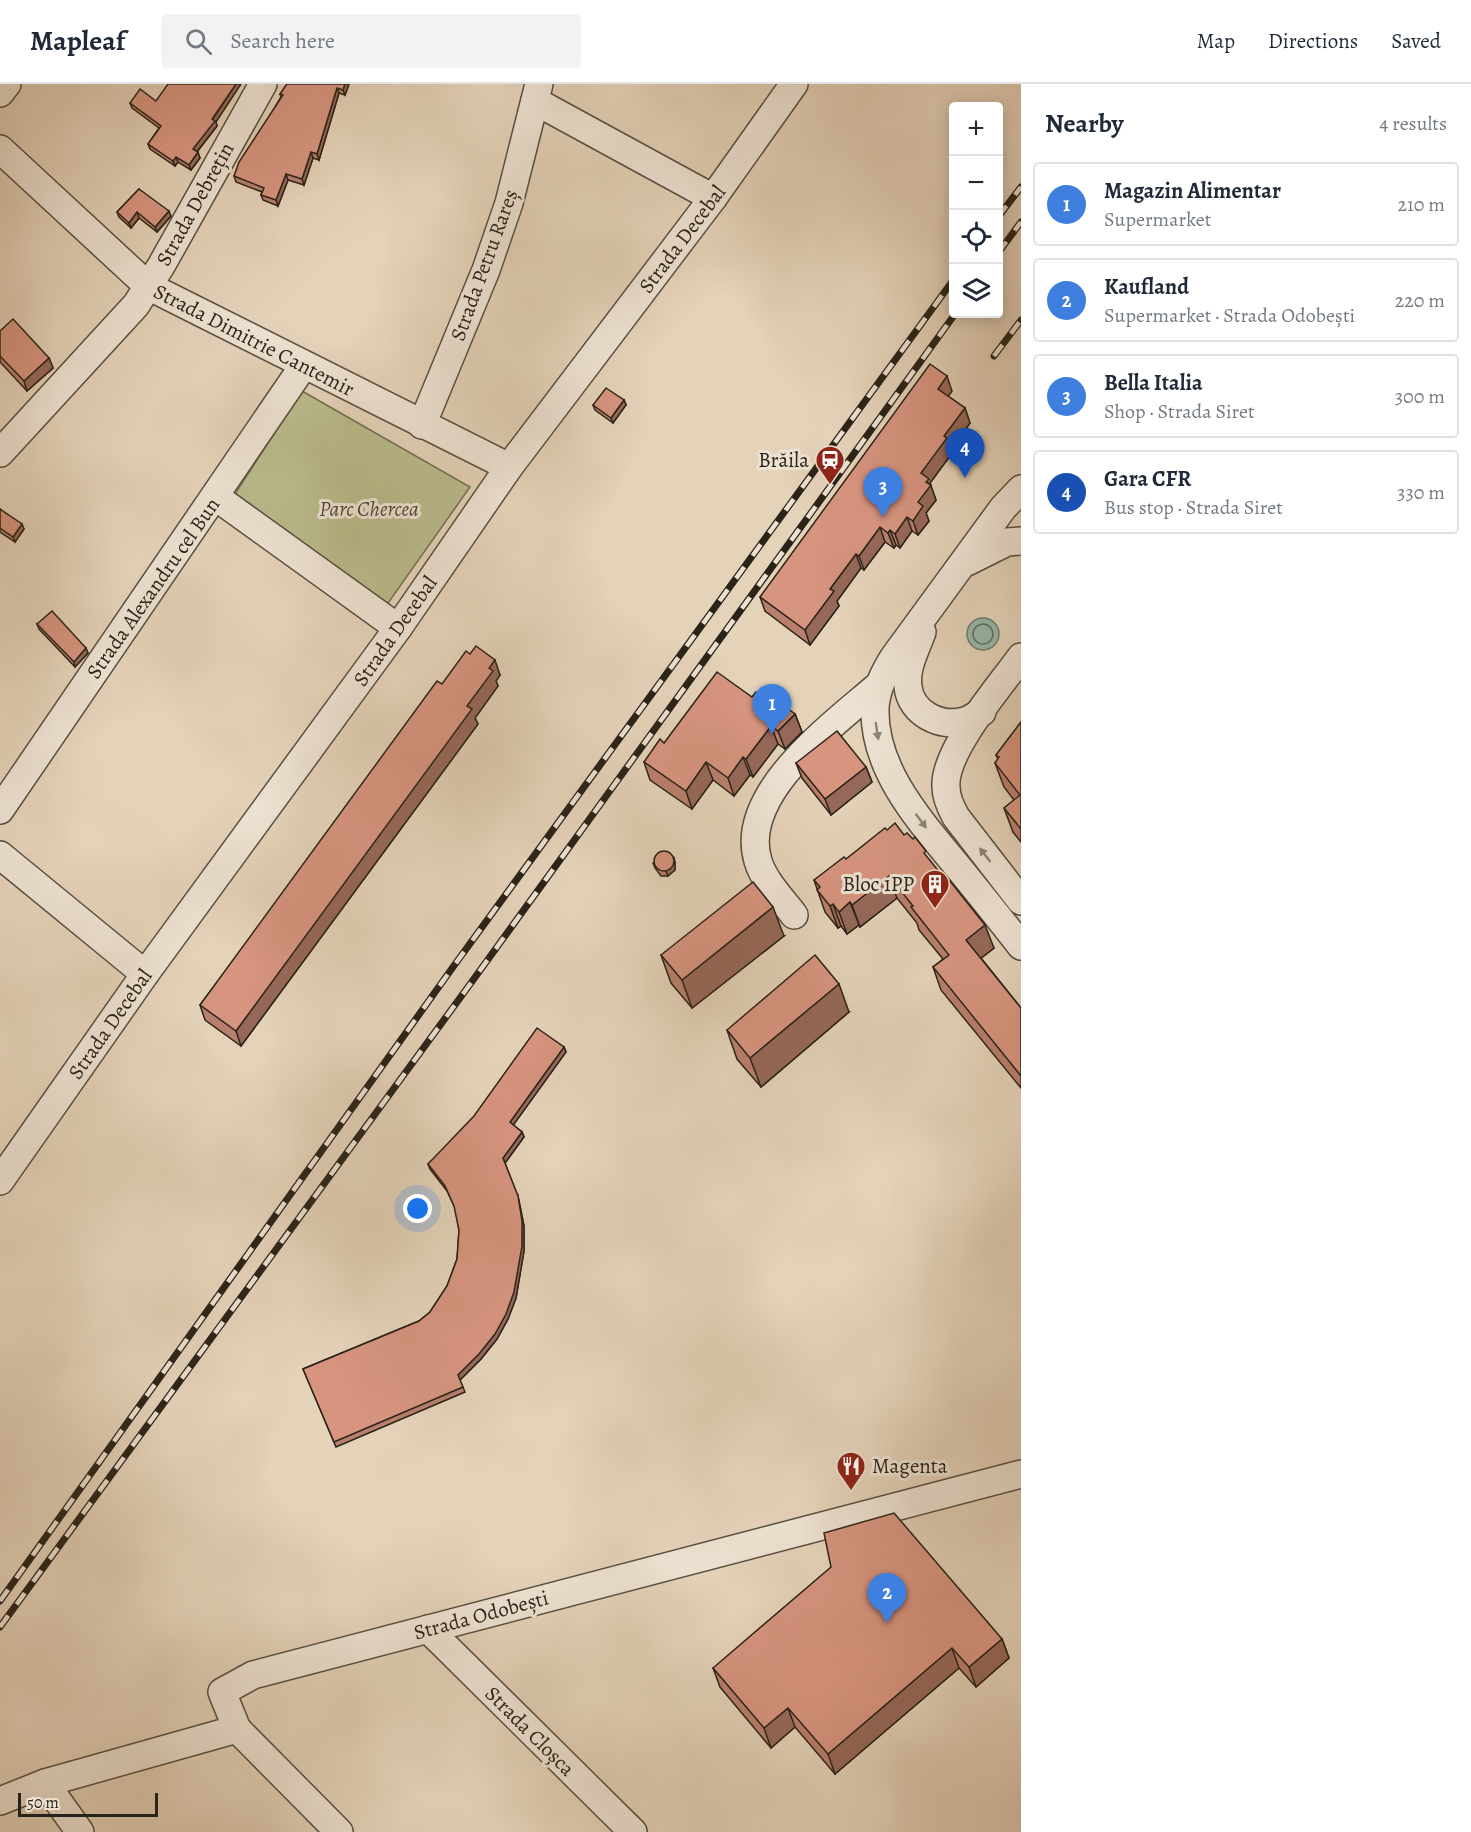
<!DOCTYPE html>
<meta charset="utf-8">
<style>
:root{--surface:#fff;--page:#f2f2f3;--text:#1f2937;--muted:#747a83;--line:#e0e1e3;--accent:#8f2418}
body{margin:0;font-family:Alegreya,serif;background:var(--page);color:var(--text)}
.controls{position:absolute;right:18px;top:18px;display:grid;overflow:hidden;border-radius:6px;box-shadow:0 3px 15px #0003}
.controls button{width:54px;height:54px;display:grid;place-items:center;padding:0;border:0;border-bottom:2px solid var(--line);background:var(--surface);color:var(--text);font:30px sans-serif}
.scale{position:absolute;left:18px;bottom:15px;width:140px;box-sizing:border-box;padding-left:6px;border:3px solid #2a2319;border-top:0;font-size:16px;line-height:21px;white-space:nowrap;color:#2a2319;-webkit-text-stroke:4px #ede2d2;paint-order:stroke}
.you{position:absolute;left:418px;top:1125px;width:21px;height:21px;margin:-15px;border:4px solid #fff;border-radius:50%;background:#1a73e8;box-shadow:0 0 0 9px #1a73e833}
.badge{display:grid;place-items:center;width:39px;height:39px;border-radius:50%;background:var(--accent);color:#fff;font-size:20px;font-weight:700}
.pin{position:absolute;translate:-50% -50px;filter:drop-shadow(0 2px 3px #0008)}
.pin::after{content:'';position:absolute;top:32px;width:21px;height:18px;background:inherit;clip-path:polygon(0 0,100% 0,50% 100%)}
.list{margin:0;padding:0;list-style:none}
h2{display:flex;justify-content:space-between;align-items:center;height:78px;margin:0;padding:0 24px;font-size:26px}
h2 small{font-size:20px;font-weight:400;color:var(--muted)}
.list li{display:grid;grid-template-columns:39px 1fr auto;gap:18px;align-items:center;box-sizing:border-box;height:84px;margin:0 12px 12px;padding:0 12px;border:2px solid var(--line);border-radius:6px}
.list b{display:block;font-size:22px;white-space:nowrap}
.list p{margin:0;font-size:20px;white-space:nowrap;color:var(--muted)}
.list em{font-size:20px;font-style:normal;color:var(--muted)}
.icon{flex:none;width:33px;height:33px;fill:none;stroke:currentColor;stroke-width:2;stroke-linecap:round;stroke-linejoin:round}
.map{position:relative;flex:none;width:1021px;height:1748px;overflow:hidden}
header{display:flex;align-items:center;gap:36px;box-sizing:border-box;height:84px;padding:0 30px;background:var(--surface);border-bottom:2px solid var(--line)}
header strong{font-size:28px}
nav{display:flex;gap:33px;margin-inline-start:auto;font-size:21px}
.search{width:420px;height:54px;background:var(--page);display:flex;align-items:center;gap:15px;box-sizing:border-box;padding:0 21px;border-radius:6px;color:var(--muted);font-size:22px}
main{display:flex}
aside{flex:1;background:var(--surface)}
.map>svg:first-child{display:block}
.park{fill:#b9ba8b;stroke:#726e52;stroke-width:1.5}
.water{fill:#97b8a9;stroke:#6b7c6f;stroke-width:1.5}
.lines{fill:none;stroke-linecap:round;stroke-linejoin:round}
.shore{stroke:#606e61;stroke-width:1.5}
.minor-casing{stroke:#584f41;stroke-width:30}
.minor{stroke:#ede2d2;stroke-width:27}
.rail-casing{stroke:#2a2319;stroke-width:7}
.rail{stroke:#ede2d2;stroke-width:4.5;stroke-dasharray:14;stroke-linecap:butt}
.wall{fill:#b97f6d;stroke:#2a2319;stroke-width:1.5}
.shaded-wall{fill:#966859;stroke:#2a2319;stroke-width:1.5}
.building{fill:#d7947f;stroke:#2a2319;stroke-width:1.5}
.oneway{fill:#8c8276}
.labels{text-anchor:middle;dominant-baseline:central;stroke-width:6;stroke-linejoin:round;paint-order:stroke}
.street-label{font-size:21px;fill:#2a2319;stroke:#ede2d2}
.poi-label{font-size:21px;fill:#2a2319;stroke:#ede2d2;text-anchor:end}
.park-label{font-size:21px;font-style:italic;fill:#4e4936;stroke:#ede2d2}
</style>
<header>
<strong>Mapleaf</strong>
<div class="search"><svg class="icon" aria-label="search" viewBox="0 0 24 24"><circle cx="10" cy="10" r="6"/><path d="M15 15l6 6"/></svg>Search here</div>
<nav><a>Map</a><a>Directions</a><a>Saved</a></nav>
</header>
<main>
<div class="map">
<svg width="1021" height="1748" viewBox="0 0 1021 1748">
<rect width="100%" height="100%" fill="#e4d2b9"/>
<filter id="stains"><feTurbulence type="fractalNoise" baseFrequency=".00333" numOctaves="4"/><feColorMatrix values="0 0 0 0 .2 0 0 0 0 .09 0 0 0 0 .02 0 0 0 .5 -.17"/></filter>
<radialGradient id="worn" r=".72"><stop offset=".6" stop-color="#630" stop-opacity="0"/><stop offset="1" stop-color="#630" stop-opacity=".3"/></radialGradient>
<path class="park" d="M 302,307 L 470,403 L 386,522 L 233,413 Z"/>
<circle class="water" cx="983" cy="550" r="16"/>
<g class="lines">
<circle class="shore" cx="983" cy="550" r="10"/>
<g class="minor-casing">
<g id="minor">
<path d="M 0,9 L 7,0"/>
<path d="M 535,17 L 713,114"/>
<path d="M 0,65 L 148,202 L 509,383"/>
<path d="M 422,341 L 486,186 L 509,119 L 539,0"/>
<path d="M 0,369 L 136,221 L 161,182 L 263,0"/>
<path d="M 1021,405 L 1003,424 L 894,573 C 884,589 876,605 875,624 C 873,686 921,738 958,783 C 979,809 1000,835 1021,862"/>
<path d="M 216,413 L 398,544"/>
<path d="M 967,478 L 1007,458 L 1021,457"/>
<path d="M 922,548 C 916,565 905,584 908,603 C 911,629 940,644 965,637 C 971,635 976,631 982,628"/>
<path d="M 1021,573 C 1000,602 943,668 946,703 C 946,714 951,724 956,733 L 1021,817"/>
<path d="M 0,726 L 304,281"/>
<path d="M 0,771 L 145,890"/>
<path d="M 794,831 C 781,814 764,797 758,777 C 737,709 836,639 880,600"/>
<path d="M 0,1097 L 145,890 L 398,544 L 509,383 L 713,114 L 794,0"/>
<path d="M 428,1545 L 633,1748"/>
<path d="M 237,1645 L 339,1748"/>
<path d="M 45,1699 L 80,1748"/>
<path d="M 0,1717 L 45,1699 L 237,1645 L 222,1608 L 253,1591 L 1021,1390"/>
</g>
</g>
<use href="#minor" class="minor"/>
<g class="rail-casing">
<g id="rail">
<path d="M 998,133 L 1021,103"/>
<path d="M 998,169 L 1021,138"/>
<path d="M 994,272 L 1021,236"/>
<path d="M 0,1517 L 453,883 L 954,195"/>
<path d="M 0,1543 L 468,903 L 955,230"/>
</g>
</g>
<use href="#rail" class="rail"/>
</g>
<g class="wall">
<path d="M 287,0 L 349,0 L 345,11 L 339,9 L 319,76 L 313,74 L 304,101 L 288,96 L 278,122 L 263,116 L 261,111 L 262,108 L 236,98 L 234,92 L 281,13 L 280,10 Z"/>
<path d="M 156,17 L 216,38 L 217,42 L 197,68 L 200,74 L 191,86 L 178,78 L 175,82 L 150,65 L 148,60 L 159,44 L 132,24 L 130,19 Z"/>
<path d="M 139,105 L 171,132 L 157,148 L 139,134 L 131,144 L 119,133 L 117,128 Z"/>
<path d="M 0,247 L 49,274 L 53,284 L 27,307 L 0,278 Z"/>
<path d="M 952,307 L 948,312 L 965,324 L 970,339 L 951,365 L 952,369 L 930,399 L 936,416 L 926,429 L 929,437 L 918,451 L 912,447 L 900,464 L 896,461 L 894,464 L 885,458 L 864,486 L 861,484 L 837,517 L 839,522 L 810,561 L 765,527 L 760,513 Z"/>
<path d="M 624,316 L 626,321 L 613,339 L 595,326 L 593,321 Z"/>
<path d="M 0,425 L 24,445 L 15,458 L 0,448 Z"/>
<path d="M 37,540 L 88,569 L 75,583 L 39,545 Z"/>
<path d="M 500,591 L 496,597 L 498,602 L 475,634 L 478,640 L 241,962 L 205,936 L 200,921 L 442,600 Z"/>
<path d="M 752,613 L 783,628 L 795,630 L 802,648 L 785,665 L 778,660 L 753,693 L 750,691 L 734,712 L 713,696 L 692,725 L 650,696 L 644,678 L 664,659 Z"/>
<path d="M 1021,638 L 1021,758 L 1013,748 L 1004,724 L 1014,716 L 1004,703 L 995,679 L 998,675 L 996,671 Z"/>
<path d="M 796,679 L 866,683 L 872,698 L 831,731 L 802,694 Z"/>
<path d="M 887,746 L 904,751 L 930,777 L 994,864 L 981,874 L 1021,924 L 1021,1004 L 941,906 L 933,883 L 943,875 L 919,846 L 917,839 L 897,814 L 860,843 L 859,841 L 847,850 L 841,842 L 838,844 L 825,828 L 814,796 L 846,775 Z"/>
<path d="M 674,774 L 675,779 L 675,786 L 668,792 L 661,792 L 655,784 L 653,779 Z"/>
<path d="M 784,852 L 692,924 L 671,899 L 661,871 Z"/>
<path d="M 849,928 L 761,1003 L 737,975 L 727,946 Z"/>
<path d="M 564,963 L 566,968 L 513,1041 L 522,1048 L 524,1053 L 505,1079 L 519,1117 L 524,1142 L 524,1167 L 516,1214 L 508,1235 L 497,1255 L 481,1275 L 460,1296 L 465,1308 L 336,1363 L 303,1285 L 419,1237 L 430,1228 L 447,1202 L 457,1175 L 459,1146 L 455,1124 L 447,1107 L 430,1085 L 428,1080 Z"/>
<path d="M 1002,1555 L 1009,1574 L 976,1603 L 959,1584 L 835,1690 L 795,1643 L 771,1664 L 720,1603 L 713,1584 Z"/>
</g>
<g class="shaded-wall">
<path d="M 236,0 L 241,0 L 216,38 L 217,42 L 195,70 L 193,65 Z"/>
<path d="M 345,0 L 349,0 L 345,11 L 343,6 Z"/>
<path d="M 337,4 L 339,9 L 319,76 L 317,70 Z"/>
<path d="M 198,68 L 200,74 L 191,86 L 189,81 Z"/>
<path d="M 311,68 L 313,74 L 304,101 L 302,95 Z"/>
<path d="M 176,73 L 178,78 L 175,82 L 173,77 Z"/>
<path d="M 286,90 L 288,96 L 278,122 L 276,116 Z"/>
<path d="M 169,127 L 171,132 L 157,148 L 155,143 Z"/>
<path d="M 137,128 L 139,134 L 131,144 L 129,139 Z"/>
<path d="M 49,274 L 53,284 L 27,307 L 24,297 Z"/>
<path d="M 947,292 L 952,307 L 943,319 L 938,305 Z"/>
<path d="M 624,316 L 626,321 L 613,339 L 611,334 Z"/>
<path d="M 965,324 L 970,339 L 951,365 L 952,369 L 930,399 L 936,416 L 926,429 L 929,437 L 918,451 L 913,437 L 921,389 L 944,352 Z"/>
<path d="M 907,433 L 912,447 L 900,464 L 895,450 Z"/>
<path d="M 22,440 L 24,445 L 15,458 L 13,453 Z"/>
<path d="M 880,443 L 885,458 L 864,486 L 859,472 Z"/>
<path d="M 890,446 L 896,461 L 894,464 L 888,449 Z"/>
<path d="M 856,470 L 861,484 L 837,517 L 839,522 L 810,561 L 805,546 L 830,505 Z"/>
<path d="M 86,564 L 88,569 L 75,583 L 74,578 Z"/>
<path d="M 495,576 L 500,591 L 496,597 L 498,602 L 475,634 L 478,640 L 241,962 L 236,947 L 467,622 L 489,584 Z"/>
<path d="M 795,630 L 802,648 L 785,665 L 778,647 Z"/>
<path d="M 771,642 L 778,660 L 753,693 L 746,675 Z"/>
<path d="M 743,673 L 750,691 L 734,712 L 728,694 Z"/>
<path d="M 706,678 L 713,696 L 692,725 L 686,707 Z"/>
<path d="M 866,683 L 872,698 L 831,731 L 825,715 Z"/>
<path d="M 674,774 L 675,779 L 675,786 L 668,792 L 666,787 Z"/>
<path d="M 889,792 L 897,814 L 860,843 L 852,821 Z"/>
<path d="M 850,818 L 859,841 L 847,850 L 839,828 Z"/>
<path d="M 833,820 L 841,842 L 838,844 L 830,822 Z"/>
<path d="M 773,823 L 784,852 L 692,924 L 682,896 Z"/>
<path d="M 985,841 L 994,864 L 975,879 L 966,856 Z"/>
<path d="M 839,900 L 849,928 L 761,1003 L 750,974 Z"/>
<path d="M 564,963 L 566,968 L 512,1043 L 510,1038 Z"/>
<path d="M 522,1048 L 524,1053 L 505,1079 L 503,1074 Z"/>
<path d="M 518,1112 L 524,1142 L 524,1167 L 516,1214 L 508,1235 L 497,1255 L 481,1275 L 460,1296 L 458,1291 Z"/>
<path d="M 1002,1555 L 1009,1574 L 976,1603 L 969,1583 Z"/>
<path d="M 952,1564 L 959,1584 L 835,1690 L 828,1670 Z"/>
<path d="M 788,1624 L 795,1643 L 771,1664 L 764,1644 Z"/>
</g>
<g class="building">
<path d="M 168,0 L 236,0 L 212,35 L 215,37 L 193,65 L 198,68 L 189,81 L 176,73 L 173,77 L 148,60 L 161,42 L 130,19 L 140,5 L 156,17 Z"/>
<path d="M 287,0 L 345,0 L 343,6 L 337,4 L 317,70 L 311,68 L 302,95 L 286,90 L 276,116 L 261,111 L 264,104 L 234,92 L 239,78 L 283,11 L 280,10 Z"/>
<path d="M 139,105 L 169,127 L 155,143 L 137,128 L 129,139 L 117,128 Z"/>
<path d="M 13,235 L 49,274 L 24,297 L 0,272 L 0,247 Z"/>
<path d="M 930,280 L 947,292 L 938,305 L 965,324 L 944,352 L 947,354 L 921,389 L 929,395 L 926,398 L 931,401 L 918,418 L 923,422 L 913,437 L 907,433 L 895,450 L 890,446 L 888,449 L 880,443 L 859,472 L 856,470 L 830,505 L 834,507 L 805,546 L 760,513 Z"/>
<path d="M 606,304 L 624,316 L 611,334 L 593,321 Z"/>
<path d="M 0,425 L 22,440 L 13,453 L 0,444 Z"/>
<path d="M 52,527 L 86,564 L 74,578 L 37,540 Z"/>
<path d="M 476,562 L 495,576 L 489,584 L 493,587 L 467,622 L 472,625 L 236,947 L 200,921 L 437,597 L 442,600 L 466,567 L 470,570 Z"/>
<path d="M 717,588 L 752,613 L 756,608 L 783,628 L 787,624 L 795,630 L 778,647 L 771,642 L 746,675 L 743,673 L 728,694 L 706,678 L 686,707 L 644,678 L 660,655 L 664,659 Z"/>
<path d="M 1021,638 L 1021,745 L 1004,724 L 1020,711 L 995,679 L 999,673 L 996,671 Z"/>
<path d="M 837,647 L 866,683 L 825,715 L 796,679 Z"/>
<path d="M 895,739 L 904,751 L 907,749 L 913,755 L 915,753 L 926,767 L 924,769 L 948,799 L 950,797 L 985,841 L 966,856 L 1021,924 L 1021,992 L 933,883 L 949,871 L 911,823 L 913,822 L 889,792 L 852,821 L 850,818 L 839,828 L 833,820 L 830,822 L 817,806 L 820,803 L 814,796 L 844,773 L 846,775 L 885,744 L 887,746 Z"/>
<circle cx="664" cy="777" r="10"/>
<path d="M 753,798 L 773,823 L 682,896 L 661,871 Z"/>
<path d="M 815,871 L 839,900 L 750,974 L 727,946 Z"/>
<path d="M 537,944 L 564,963 L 510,1038 L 522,1048 L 503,1074 L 518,1112 L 522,1137 L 522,1162 L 514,1208 L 506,1230 L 495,1250 L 479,1270 L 458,1291 L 463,1303 L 334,1358 L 303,1285 L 419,1237 L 430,1228 L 447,1202 L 457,1175 L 459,1146 L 454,1122 L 445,1102 L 428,1080 L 474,1032 Z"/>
<path d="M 894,1429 L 1002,1555 L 969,1583 L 952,1564 L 828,1670 L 788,1624 L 764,1644 L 713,1584 L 831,1483 L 824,1449 Z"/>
</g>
<defs><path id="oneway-solid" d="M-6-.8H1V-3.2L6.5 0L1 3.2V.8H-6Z" transform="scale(1.5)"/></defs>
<g class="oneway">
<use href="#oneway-solid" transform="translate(877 647) rotate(81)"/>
<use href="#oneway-solid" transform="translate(921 737) rotate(53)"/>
<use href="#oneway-solid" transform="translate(985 771) rotate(-128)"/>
</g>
<defs>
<g id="station-pin" transform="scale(1.5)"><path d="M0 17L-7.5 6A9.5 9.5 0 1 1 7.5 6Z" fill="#8f2418" stroke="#ede2d2"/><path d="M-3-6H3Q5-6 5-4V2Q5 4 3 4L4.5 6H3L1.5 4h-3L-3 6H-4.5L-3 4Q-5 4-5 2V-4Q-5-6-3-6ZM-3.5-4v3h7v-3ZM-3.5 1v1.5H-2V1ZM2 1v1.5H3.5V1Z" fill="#fff"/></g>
<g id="building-pin" transform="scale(1.5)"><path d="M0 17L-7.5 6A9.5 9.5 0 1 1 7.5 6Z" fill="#8f2418" stroke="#ede2d2"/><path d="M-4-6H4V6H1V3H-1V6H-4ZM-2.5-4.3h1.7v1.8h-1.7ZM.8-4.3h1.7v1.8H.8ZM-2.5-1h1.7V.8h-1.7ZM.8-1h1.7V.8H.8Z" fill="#fff"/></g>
<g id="restaurant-pin" transform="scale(1.5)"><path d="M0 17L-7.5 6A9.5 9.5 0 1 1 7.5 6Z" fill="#8f2418" stroke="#ede2d2"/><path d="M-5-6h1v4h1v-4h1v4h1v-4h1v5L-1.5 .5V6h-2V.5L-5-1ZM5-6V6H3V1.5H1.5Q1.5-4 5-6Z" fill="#fff"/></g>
</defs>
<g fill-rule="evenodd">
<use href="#station-pin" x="830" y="376"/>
<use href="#building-pin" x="935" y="800"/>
<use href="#restaurant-pin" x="851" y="1382"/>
</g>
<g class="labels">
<g class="street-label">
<text transform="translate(195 120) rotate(-61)">Strada Debrețin</text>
<text transform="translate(682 155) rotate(-53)">Strada Decebal</text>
<text transform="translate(484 181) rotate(-70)">Strada Petru Rareș</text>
<text transform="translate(254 256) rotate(27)">Strada Dimitrie Cantemir</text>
<text transform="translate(153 504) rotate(-55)">Strada Alexandru cel Bun</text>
<text transform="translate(395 547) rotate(-55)">Strada Decebal</text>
<text transform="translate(110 940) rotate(-55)">Strada Decebal</text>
<text transform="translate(481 1531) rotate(-15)">Strada Odobești</text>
<text transform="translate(530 1647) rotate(45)">Strada Cloșca</text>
</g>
<g class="poi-label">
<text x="809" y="376">Brăila</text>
<text x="914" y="800">Bloc 1PP</text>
<text x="872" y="1382" text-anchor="start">Magenta</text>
</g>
<g class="park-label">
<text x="369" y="425">Parc Chercea</text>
</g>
</g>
<rect width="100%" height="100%" filter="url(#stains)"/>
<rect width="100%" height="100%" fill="url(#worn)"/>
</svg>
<div class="controls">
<button>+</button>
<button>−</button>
<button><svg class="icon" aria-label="locate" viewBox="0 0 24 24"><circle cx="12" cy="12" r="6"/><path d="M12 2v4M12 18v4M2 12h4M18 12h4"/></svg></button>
<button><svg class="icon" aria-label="layers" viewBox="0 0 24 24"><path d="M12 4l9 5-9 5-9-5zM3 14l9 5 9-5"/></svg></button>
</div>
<div class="scale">50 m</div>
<div class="you"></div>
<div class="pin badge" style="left:772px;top:650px;background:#3f7fe0">1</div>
<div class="pin badge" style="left:887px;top:1539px;background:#3f7fe0">2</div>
<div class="pin badge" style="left:883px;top:433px;background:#3f7fe0">3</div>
<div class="pin badge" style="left:965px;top:394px;background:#1a4fb4">4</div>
</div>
<aside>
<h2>Nearby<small>4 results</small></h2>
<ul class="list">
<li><span class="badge" style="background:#3f7fe0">1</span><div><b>Magazin Alimentar</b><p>Supermarket</p></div><em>210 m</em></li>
<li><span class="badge" style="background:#3f7fe0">2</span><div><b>Kaufland</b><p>Supermarket · Strada Odobești</p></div><em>220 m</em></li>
<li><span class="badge" style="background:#3f7fe0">3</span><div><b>Bella Italia</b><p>Shop · Strada Siret</p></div><em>300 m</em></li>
<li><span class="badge" style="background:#1a4fb4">4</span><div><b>Gara CFR</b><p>Bus stop · Strada Siret</p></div><em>330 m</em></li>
</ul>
</aside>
</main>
